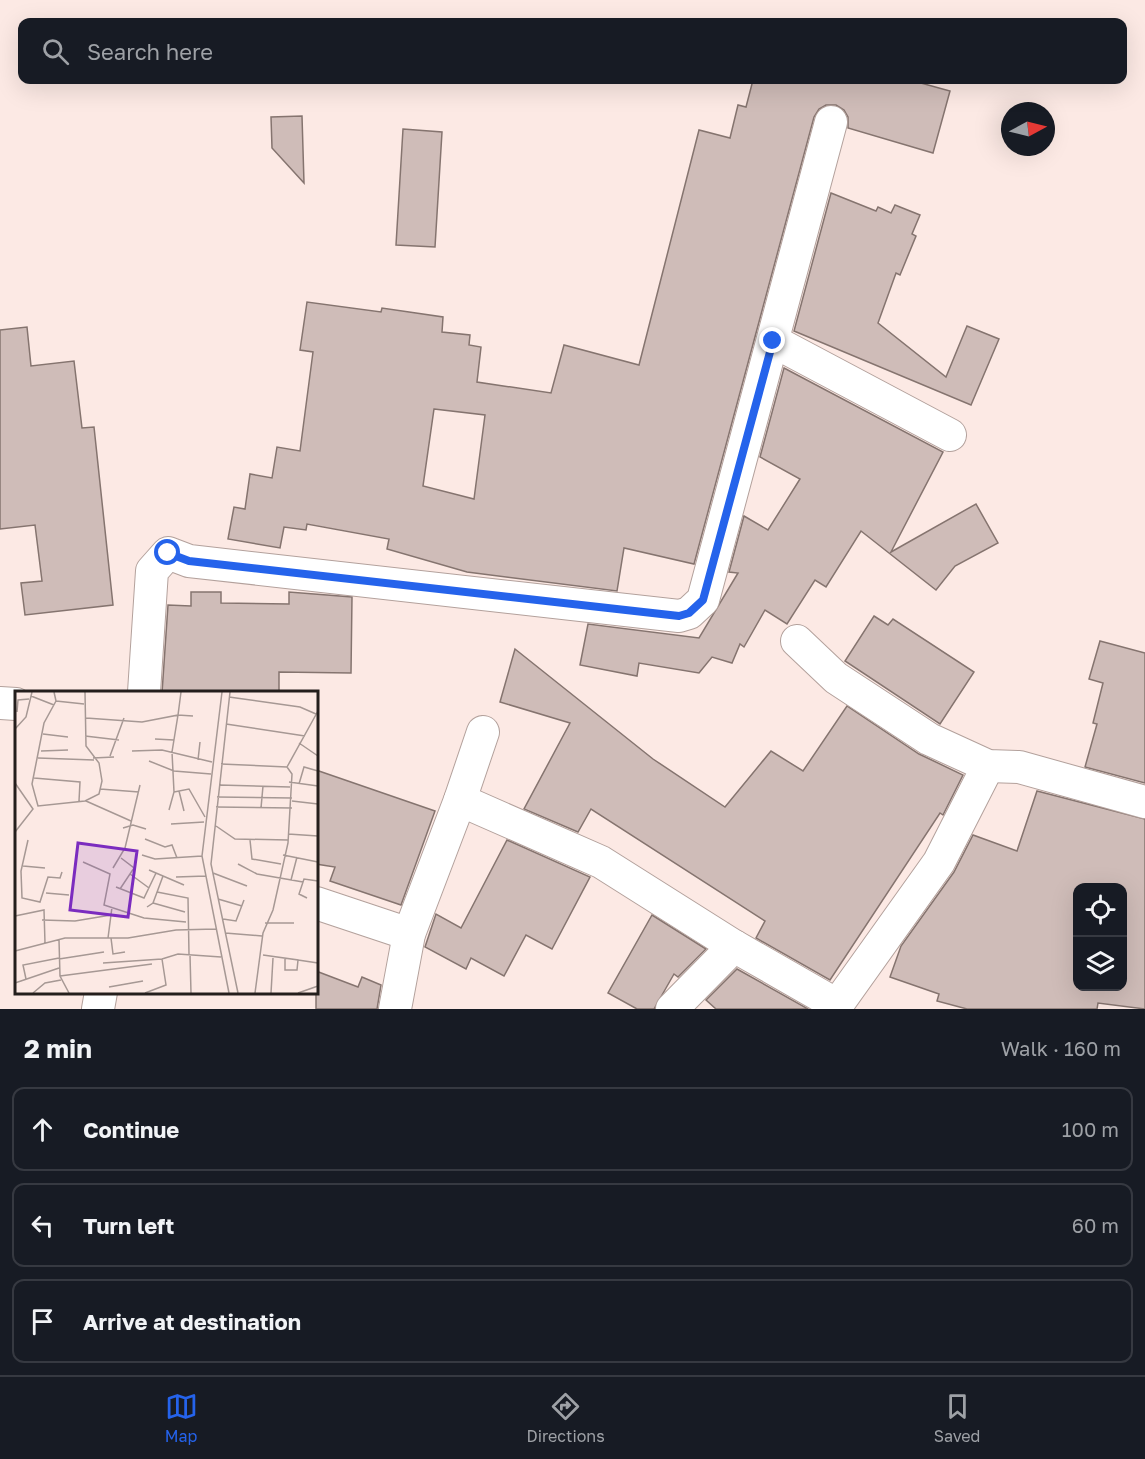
<!DOCTYPE html>
<meta charset="utf-8">
<style>
:root{--surface:#171b24;--page:#242831;--text:#f1f3f6;--muted:#9ea1a6;--line:#363941;--accent:#2563eb}
body{margin:0;font-family:"Golos Text",sans-serif;background:var(--page);color:var(--text)}
.controls{position:absolute;right:18px;bottom:18px;display:grid;overflow:hidden;border-radius:12px;box-shadow:0 6px 24px #0002}
.controls button{width:54px;height:54px;display:grid;place-items:center;padding:0;border:0;border-bottom:2px solid var(--line);background:var(--surface);color:var(--text);font:30px sans-serif}
.compass{position:absolute;left:1001px;top:102px;width:54px;height:54px;border-radius:50%;background:var(--surface);box-shadow:0 6px 24px #0002;rotate:83deg}
.stop{position:absolute;width:18px;height:18px;margin:-14px;border:4px solid #2563eb;border-radius:50%;background:#fff}
.stop.end{background:#2563eb;border-color:#fff;box-shadow:0 2px 6px #0008}
.list{margin:0;padding:0;list-style:none}
h2{display:flex;justify-content:space-between;align-items:center;height:78px;margin:0;padding:0 24px;font-size:26px}
h2 small{font-size:20px;font-weight:400;color:var(--muted)}
.list li{display:grid;grid-template-columns:39px 1fr auto;gap:18px;align-items:center;box-sizing:border-box;height:84px;margin:0 12px 12px;padding:0 12px;border:2px solid var(--line);border-radius:12px}
.list b{display:block;font-size:22px;white-space:nowrap}
.list em{font-size:20px;font-style:normal;color:var(--muted)}
.icon{flex:none;width:33px;height:33px;fill:none;stroke:currentColor;stroke-width:2;stroke-linecap:round;stroke-linejoin:round}
.map{position:relative;flex:none;width:1145px;height:1009px;overflow:hidden}
.search{position:absolute;background:var(--surface);box-shadow:0 6px 24px #0002;left:18px;right:18px;top:18px;height:66px;display:flex;align-items:center;gap:15px;box-sizing:border-box;padding:0 21px;border-radius:12px;color:var(--muted);font-size:22px}
.sheet{height:366px;background:var(--surface)}
nav{display:flex;justify-content:space-around;align-items:center;box-sizing:border-box;height:84px;border-top:2px solid var(--line);background:var(--surface);font-size:16px;color:var(--muted)}
nav a{display:grid;justify-items:center;gap:3px}
nav .on{color:var(--accent)}
.map>svg:first-child{display:block}
.building{fill:#cfbcb8;stroke:#85746f;stroke-width:1.5;fill-rule:evenodd}
.lines{fill:none;stroke-linecap:round;stroke-linejoin:round}
.minor-casing{stroke:#b3a19c;stroke-width:34}
.minor{stroke:#fff;stroke-width:32}
.route{stroke:#2563eb;stroke-width:8}
.inset-road{fill:none;stroke:#a69894;stroke-width:1.5}
.view{fill:#7b2cbf;fill-opacity:0.15;stroke:#7b2cbf;stroke-width:3}
.inset-edge{fill:none;stroke:#241e1c;stroke-width:3}
</style>
<div class="map">
<svg width="1145" height="1009" viewBox="0 0 1145 1009">
<rect width="100%" height="100%" fill="#fce9e4"/>
<g class="building">
<path d="M 753,80 L 910,80 L 950,91 L 933,153 L 848,128 L 848,117 L 844,110 L 836,105 L 826,105 L 819,109 L 814,117 L 694,564 L 624,548 L 617,591 L 467,572 L 387,549 L 389,539 L 307,524 L 306,530 L 284,527 L 280,548 L 228,539 L 234,507 L 245,509 L 250,474 L 272,478 L 277,447 L 300,451 L 313,352 L 300,350 L 307,302 L 381,312 L 382,308 L 443,317 L 442,332 L 470,335 L 469,345 L 481,347 L 477,382 L 551,393 L 564,345 L 639,365 L 699,130 L 730,138 L 738,105 L 746,107 ZM 434,409 L 485,415 L 474,499 L 423,486 Z"/>
<path d="M 302,116 L 304,183 L 272,148 L 271,117 Z"/>
<path d="M 403,129 L 442,132 L 435,247 L 396,245 Z"/>
<path d="M 831,193 L 876,211 L 878,207 L 891,213 L 895,205 L 920,215 L 912,234 L 916,236 L 900,275 L 896,273 L 878,323 L 946,377 L 967,326 L 999,339 L 971,405 L 794,331 Z"/>
<path d="M 27,327 L 31,366 L 74,361 L 82,428 L 94,427 L 113,605 L 25,615 L 21,583 L 42,581 L 35,525 L 0,529 L 0,330 Z"/>
<path d="M 784,368 L 943,452 L 891,552 L 976,504 L 998,543 L 955,566 L 936,590 L 861,531 L 826,587 L 815,580 L 787,624 L 765,610 L 744,647 L 740,644 L 732,663 L 712,657 L 699,673 L 639,663 L 637,676 L 580,665 L 588,624 L 699,638 L 738,573 L 729,572 L 744,516 L 768,530 L 800,479 L 760,457 Z"/>
<path d="M 191,592 L 221,592 L 221,603 L 289,604 L 289,592 L 352,597 L 351,673 L 279,672 L 279,693 L 162,693 L 168,605 L 191,606 Z"/>
<path d="M 874,616 L 888,625 L 893,619 L 974,672 L 940,724 L 845,661 Z"/>
<path d="M 1100,641 L 1145,653 L 1145,783 L 1085,767 L 1097,724 L 1093,723 L 1103,683 L 1089,679 Z"/>
<path d="M 515,649 L 653,759 L 725,807 L 771,751 L 803,771 L 847,706 L 919,754 L 963,775 L 943,815 L 940,813 L 830,980 L 756,938 L 765,921 L 591,809 L 578,832 L 524,809 L 570,723 L 500,702 Z"/>
<path d="M 316,770 L 435,811 L 401,905 L 330,881 L 335,867 L 316,864 Z"/>
<path d="M 1037,791 L 1145,819 L 1145,1009 L 1098,1003 L 1097,1009 L 967,1009 L 937,1001 L 939,994 L 890,977 L 901,946 L 954,872 L 973,835 L 1017,851 ZM 1077,888 L 1122,888 L 1122,987 L 1077,987 Z"/>
<path d="M 507,840 L 590,877 L 552,949 L 526,935 L 504,976 L 471,958 L 466,969 L 425,947 L 436,914 L 461,928 Z"/>
<path d="M 652,915 L 706,949 L 678,977 L 674,974 L 654,1009 L 637,1009 L 608,993 Z"/>
<path d="M 737,969 L 808,1009 L 716,1009 L 706,1000 Z"/>
<path d="M 316,971 L 358,987 L 362,977 L 381,985 L 377,1009 L 316,1009 Z"/>
</g>
<g class="lines">
<g class="minor-casing">
<g id="minor">
<path d="M 773,341 L 950,435"/>
<path d="M 797,641 L 836,678 L 929,739 L 988,766 L 1019,767 L 1145,802"/>
<path d="M 144,692 L 152,571 L 168,553 L 189,561 L 679,616 L 689,613 L 703,600 L 831,122"/>
<path d="M 0,703 L 16,704"/>
<path d="M 460,800 L 601,862 L 734,946 L 837,1005 L 939,862 L 988,766"/>
<path d="M 316,903 L 409,934"/>
<path d="M 98,1009 L 101,992"/>
<path d="M 395,1009 L 409,934 L 460,800 L 483,732"/>
<path d="M 672,1009 L 734,946"/>
</g>
</g>
<use href="#minor" class="minor"/>
</g>
<g class="lines">
<path class="route" d="M 168,553 L 189,561 L 679,616 L 689,613 L 703,600 L 773,341"/>
</g>
<g transform="translate(15 691)">
<rect width="303" height="303" fill="#fce9e4"/>
<path class="inset-road" d="M 39,1 L 41,10 L 29,32 L 17,93 L 23,115 L 70,110 L 84,103 L 87,90 L 84,72 L 71,55 L 70,1M 207,1 L 187,165 L 214,302M 215,1 L 196,173 L 223,302M 16,5 L 39,14M 214,6 L 285,16 L 301,23M 41,10 L 69,13M 2,21 L 3,9 L 14,8M 71,27 L 127,31 L 163,24 L 166,1M 211,33 L 290,45M 0,38 L 11,26 L 17,1M 28,43 L 53,46M 70,45 L 104,49M 140,48 L 159,49M 284,52 L 303,65M 26,60 L 53,59M 117,60 L 147,59 L 197,71M 95,65 L 109,27M 23,67 L 79,69M 78,67 L 99,66M 183,69 L 185,51M 134,70 L 159,80 L 196,83M 206,73 L 272,76M 272,76 L 303,20M 19,87 L 65,91 L 64,110M 274,91 L 303,95M 0,92 L 18,118 L 0,141M 284,93 L 289,76 L 303,80M 204,94 L 275,96M 85,98 L 124,101M 164,100 L 169,120M 159,101 L 174,98 L 190,126M 202,106 L 277,107M 71,110 L 116,130M 277,110 L 303,113M 201,116 L 277,117M 246,117 L 248,95M 154,119 L 159,101 L 157,61 L 163,24 L 178,25M 156,133 L 189,131M 201,135 L 220,148 L 273,149M 108,137 L 118,134 L 131,138M 273,143 L 303,145M 130,148 L 150,156 L 157,154 L 162,167M 13,149 L 6,180 L 7,207 L 25,211 L 33,186 L 45,187 L 47,181M 235,149 L 237,168 L 266,173M 127,164 L 140,168 L 187,165M 268,164 L 303,171M 68,171 L 95,183 L 89,214 L 129,227 L 171,231M 223,173 L 242,183 L 288,191M 8,175 L 30,177M 98,177 L 110,157 L 125,94M 134,179 L 169,194M 198,182 L 232,195M 115,183 L 134,197M 161,186 L 191,185M 276,189 L 282,166M 101,196 L 129,207 L 141,182M 105,198 L 119,177 L 106,167M 142,201 L 173,207 L 174,263M 31,202 L 54,204M 292,207 L 284,203 L 289,188 L 303,190M 203,208 L 227,215M 138,212 L 170,221M 132,216 L 138,212 L 148,185M 0,225 L 29,219 L 30,252M 208,228 L 221,230 L 229,209M 27,229 L 60,230 L 96,224M 250,232 L 279,232M 210,242 L 247,245M 93,247 L 97,216M 96,247 L 98,263 L 110,261M 44,249 L 45,285 L 54,302M 0,260 L 50,247 L 113,247 L 161,239 L 201,238M 175,264 L 176,302M 248,264 L 283,269 L 282,279 L 270,279 L 270,268M 44,268 L 89,261M 283,269 L 303,272M 88,272 L 147,268 L 163,263 L 206,266M 45,285 L 137,273M 11,288 L 8,274 L 44,267M 0,292 L 44,277M 94,296 L 128,290M 18,302 L 30,292 L 46,289M 130,302 L 151,294 L 147,268M 240,302 L 248,242 L 258,219 L 273,152 L 277,83 L 272,76M 256,302 L 258,267M 283,302 L 303,295"/>
<path class="view" d="M 63,152 L 122,160 L 113,226 L 55,219 Z"/>
<rect width="303" height="303" class="inset-edge"/>
</g>
</svg>
<div class="controls">
<button><svg class="icon" aria-label="locate" viewBox="0 0 24 24"><circle cx="12" cy="12" r="6"/><path d="M12 2v4M12 18v4M2 12h4M18 12h4"/></svg></button>
<button><svg class="icon" aria-label="layers" viewBox="0 0 24 24"><path d="M12 4l9 5-9 5-9-5zM3 14l9 5 9-5"/></svg></button>
</div>
<svg class="compass" viewBox="-18 -18 36 36"><path d="M0-13l5 13h-10z" fill="#e53935"/><path d="M0 13l5-13h-10z" fill="#9ea1a6"/></svg>
<div class="stop" style="left:168px;top:553px"></div>
<div class="stop end" style="left:773px;top:341px"></div>
<div class="search"><svg class="icon" aria-label="search" viewBox="0 0 24 24"><circle cx="10" cy="10" r="6"/><path d="M15 15l6 6"/></svg>Search here</div>
</div>
<section class="sheet">
<h2>2 min<small>Walk · 160 m</small></h2>
<ul class="list">
<li><svg class="icon" aria-label="ahead" viewBox="0 0 24 24"><path d="M12 20V5M6 11l6-6 6 6"/></svg><div><b>Continue</b></div><em>100 m</em></li>
<li><svg class="icon" aria-label="left" viewBox="0 0 24 24"><path d="M17 20v-9H6M10 6l-5 5 5 5"/></svg><div><b>Turn left</b></div><em>60 m</em></li>
<li><svg class="icon" aria-label="arrive" viewBox="0 0 24 24"><path d="M6 21V4h12l-3 4 3 4H6"/></svg><div><b>Arrive at destination</b></div></li>
</ul>
</section>
<nav>
<a class="on"><svg class="icon" aria-label="map" viewBox="0 0 24 24"><path d="M3 6l6-2 6 2 6-2v14l-6 2-6-2-6 2zM9 4v14M15 6v14"/></svg>Map</a>
<a><svg class="icon" aria-label="directions" viewBox="0 0 24 24"><path d="M12 3l9 9-9 9-9-9zM9 14v-3h6M13 9l2 2-2 2"/></svg>Directions</a>
<a><svg class="icon" aria-label="saved" viewBox="0 0 24 24"><path d="M7 4h10v16l-5-4-5 4z"/></svg>Saved</a>
</nav>
